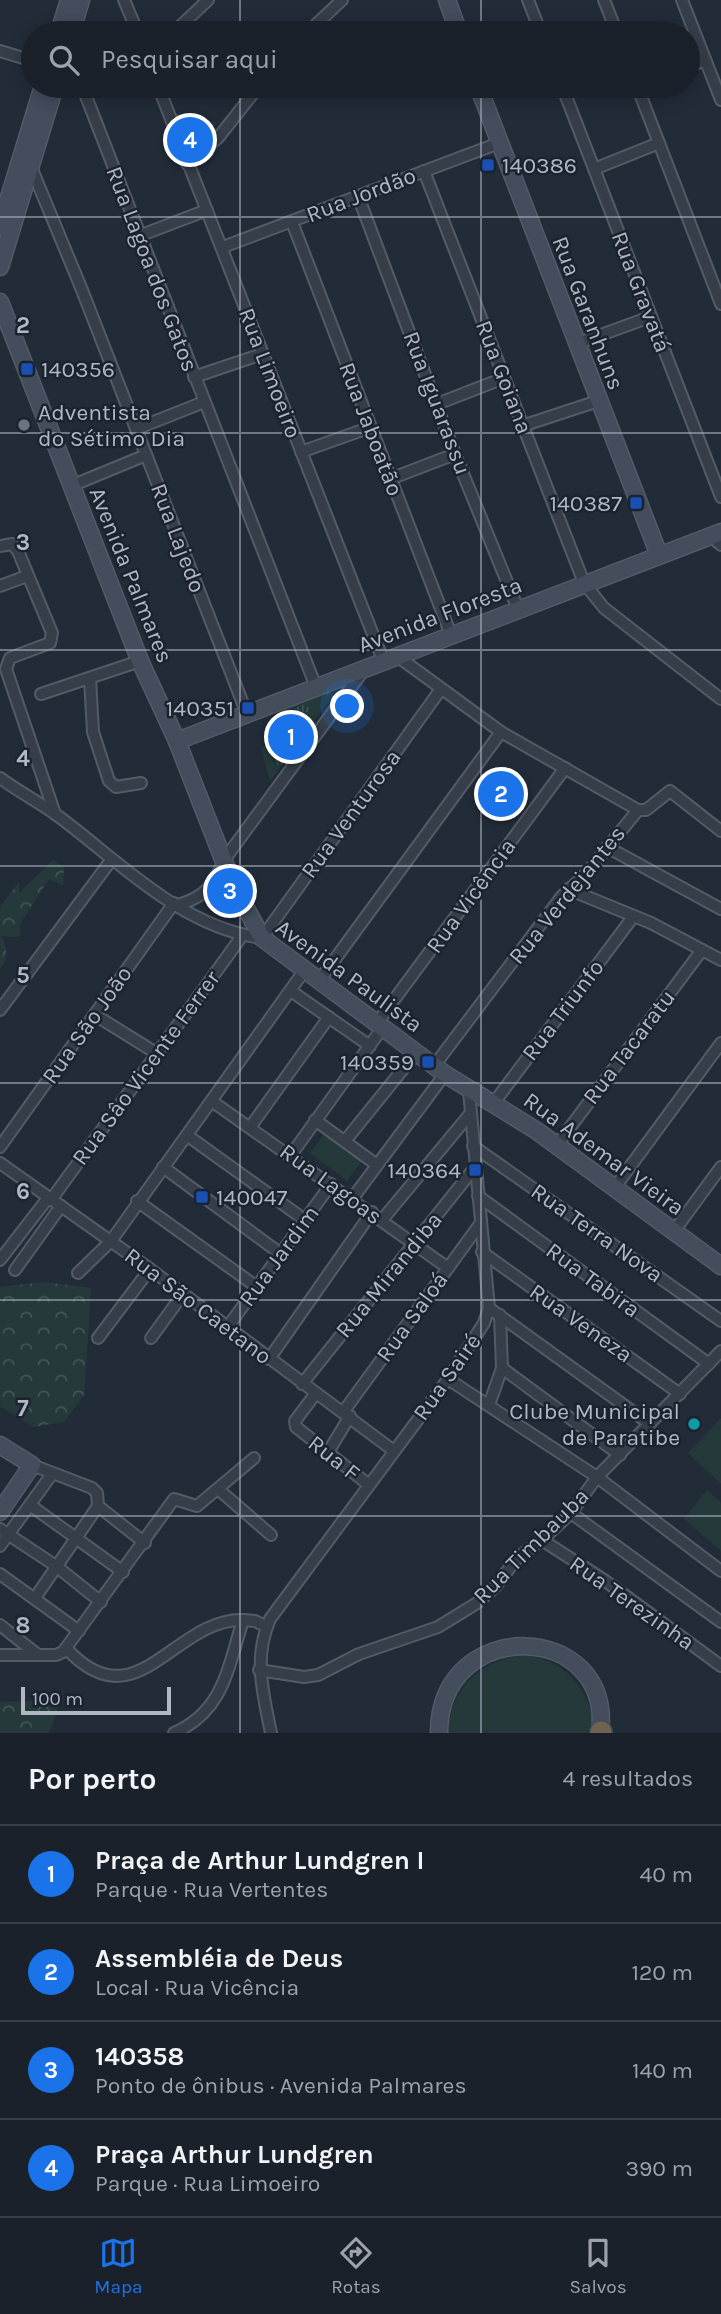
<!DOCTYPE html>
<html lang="pt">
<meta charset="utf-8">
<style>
:root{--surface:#1a212b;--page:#272e37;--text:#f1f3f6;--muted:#9fa3a9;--line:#383e47;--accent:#1a73e8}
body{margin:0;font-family:Karla,sans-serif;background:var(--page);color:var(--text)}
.scale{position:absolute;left:21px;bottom:18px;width:150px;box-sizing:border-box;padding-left:7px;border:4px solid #b0b8c6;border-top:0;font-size:19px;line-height:24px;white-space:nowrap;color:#b0b8c6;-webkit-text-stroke:5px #1b232e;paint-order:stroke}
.you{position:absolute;left:348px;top:707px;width:24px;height:24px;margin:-18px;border:5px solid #fff;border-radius:50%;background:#1a73e8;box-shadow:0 0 0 10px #1a73e833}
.badge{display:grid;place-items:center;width:46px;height:46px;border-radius:50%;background:var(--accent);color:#fff;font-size:23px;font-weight:700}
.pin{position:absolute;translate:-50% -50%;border:4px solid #fff;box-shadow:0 2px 7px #0006}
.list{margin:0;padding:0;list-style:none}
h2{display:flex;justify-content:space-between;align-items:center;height:91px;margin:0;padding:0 28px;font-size:30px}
h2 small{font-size:23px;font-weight:400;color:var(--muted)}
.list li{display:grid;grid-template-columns:46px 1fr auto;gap:21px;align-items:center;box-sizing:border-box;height:98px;padding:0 28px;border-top:2px solid var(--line)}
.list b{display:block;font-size:26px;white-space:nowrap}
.list p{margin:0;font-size:23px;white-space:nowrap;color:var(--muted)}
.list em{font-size:23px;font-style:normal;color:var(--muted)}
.icon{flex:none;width:38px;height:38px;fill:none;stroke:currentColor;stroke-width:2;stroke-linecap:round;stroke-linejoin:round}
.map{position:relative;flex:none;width:721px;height:1733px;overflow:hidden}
.search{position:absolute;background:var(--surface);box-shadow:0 4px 18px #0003;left:21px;right:21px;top:21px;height:77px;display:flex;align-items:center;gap:18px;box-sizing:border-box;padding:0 24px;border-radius:38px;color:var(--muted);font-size:26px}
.sheet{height:483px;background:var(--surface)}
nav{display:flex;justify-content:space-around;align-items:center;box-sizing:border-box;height:98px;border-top:2px solid var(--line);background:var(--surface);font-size:19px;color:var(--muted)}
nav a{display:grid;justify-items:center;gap:4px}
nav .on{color:var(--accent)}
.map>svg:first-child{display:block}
.grass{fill:#25393b}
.forest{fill:url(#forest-crowns)}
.park{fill:url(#park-tufts)}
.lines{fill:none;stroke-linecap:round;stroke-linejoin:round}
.street-casing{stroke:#535b67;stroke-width:14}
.secondary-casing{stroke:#535b67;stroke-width:19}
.highway-casing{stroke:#404854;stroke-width:24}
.street{stroke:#353e49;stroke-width:10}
.secondary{stroke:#434d5c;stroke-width:16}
.highway{stroke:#6f6452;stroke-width:21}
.grid{fill:none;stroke:#b0b8c6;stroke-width:2;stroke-opacity:0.55}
.transit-dot{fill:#1a4fb4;stroke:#1b232e;stroke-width:2.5}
.worship-dot{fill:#6b7280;stroke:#1b232e;stroke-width:2.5}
.culture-dot{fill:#0f9aa8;stroke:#1b232e;stroke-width:2.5}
.labels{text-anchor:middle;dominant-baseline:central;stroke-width:5;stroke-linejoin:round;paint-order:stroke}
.poi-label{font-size:23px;fill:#b0b8c6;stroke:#1b232e;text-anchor:end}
.street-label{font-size:23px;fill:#b0b8c6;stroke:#1b232e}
.grid-label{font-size:23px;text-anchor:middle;font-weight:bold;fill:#b0b8c6;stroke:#1b232e;stroke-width:5;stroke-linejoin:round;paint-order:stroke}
</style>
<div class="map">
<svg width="721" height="1733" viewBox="0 0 721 1733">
<defs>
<pattern id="forest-crowns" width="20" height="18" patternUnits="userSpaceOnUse" patternTransform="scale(1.75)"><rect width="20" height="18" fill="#25393b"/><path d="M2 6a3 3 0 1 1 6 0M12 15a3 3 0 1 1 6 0" fill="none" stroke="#425456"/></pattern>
<pattern id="park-tufts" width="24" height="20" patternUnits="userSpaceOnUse" patternTransform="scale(1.75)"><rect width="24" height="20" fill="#25393b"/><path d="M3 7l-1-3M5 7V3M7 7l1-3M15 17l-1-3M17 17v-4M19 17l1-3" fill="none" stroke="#425456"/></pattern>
</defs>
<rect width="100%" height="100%" fill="#222c39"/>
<g class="grass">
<path d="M 325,1133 L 362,1161 L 347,1181 L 310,1153 Z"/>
<path d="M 721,1418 L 721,1484 L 688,1453 Z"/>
<path d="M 707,1490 L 721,1503 L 721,1551 L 684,1519 Z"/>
<path d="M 520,1655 C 565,1658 591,1688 594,1733 L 448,1733 C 450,1689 478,1663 520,1655 Z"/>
</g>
<g class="forest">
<path d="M 53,860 L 64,867 L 63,886 L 49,879 L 20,924 L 20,937 L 2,936 C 7,948 9,958 0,969 L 0,907 L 19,882 L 19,893 Z"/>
<path d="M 44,1282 L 91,1288 L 84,1395 L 64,1422 L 33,1427 L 0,1406 L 0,1287 Z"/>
<path d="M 61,1700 L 49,1733 L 0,1733 L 0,1702 Z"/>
</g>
<g class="park">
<path d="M 169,112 L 217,123 L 186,157 Z"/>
<path d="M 330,690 L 333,695 L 270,781 L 261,748 C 282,741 285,729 287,709 Z"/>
</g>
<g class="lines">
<g class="street-casing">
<g id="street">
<path d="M 124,0 L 138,33"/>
<path d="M 528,0 L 541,33"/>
<path d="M 604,0 L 617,33"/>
<path d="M 682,0 L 721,100"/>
<path d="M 173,33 L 208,0"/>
<path d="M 307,33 L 342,0"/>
<path d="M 0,51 L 33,61"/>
<path d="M 688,67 L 705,60"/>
<path d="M 82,86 L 316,687"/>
<path d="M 158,86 L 383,660"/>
<path d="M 562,86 L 721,497"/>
<path d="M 637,86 L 721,304"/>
<path d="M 187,164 L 218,138 L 259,86"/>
<path d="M 31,167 L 82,290 L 247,714"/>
<path d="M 594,169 L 659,143"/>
<path d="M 424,171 L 584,583 L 604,608 L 721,699"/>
<path d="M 358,196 L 455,454 L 518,609"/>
<path d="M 292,222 L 451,635"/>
<path d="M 139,236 L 207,210"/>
<path d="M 223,247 L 499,143"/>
<path d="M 576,344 L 650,317"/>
<path d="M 194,377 L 262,354"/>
<path d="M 437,404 L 504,378"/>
<path d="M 522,426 L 598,401"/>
<path d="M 136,429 L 204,402"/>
<path d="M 301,452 L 371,427"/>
<path d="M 390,479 L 455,454"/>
<path d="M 71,486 L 146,455"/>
<path d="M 710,535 L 721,545"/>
<path d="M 0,546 L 12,544 L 18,551 L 52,633 L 50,643 L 10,658 L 6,669 L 55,814"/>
<path d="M 0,586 L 27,576"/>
<path d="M 397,656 L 501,732 L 638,810"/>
<path d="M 90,678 L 93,732 L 109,781 L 116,787 L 141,783"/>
<path d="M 41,694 L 140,661"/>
<path d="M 0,778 C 19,792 39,802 58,816 C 120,862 182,928 262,938 L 441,689"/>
<path d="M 607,847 L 721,909"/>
<path d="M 568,889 L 651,923 L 721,960"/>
<path d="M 178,905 C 205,897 214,885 224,860 L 363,671"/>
<path d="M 319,981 L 501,732"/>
<path d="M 291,991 L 370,1046"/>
<path d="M 0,1010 L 112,859"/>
<path d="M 95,1015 L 156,1053"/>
<path d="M 377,1023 L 565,768"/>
<path d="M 434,1066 L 562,896 L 585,875 L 638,810 L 646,810 L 670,791 L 721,831"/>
<path d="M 213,1102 L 448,1268"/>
<path d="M 493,1104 L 633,917"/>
<path d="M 315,1120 L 377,1165"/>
<path d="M 251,1126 L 329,1017"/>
<path d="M 188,1136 L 305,1220"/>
<path d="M 345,1141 L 416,1053"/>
<path d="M 557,1145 L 702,950"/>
<path d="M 473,1146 L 721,1321"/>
<path d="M 0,1147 L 174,903"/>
<path d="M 291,1155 L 383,1027"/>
<path d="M 0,1163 L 150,1269 L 394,1451"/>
<path d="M 163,1167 L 281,1254"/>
<path d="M 615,1187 L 721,1043"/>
<path d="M 478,1196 L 709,1364"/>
<path d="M 352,1199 L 445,1074"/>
<path d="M 51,1200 L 242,936"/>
<path d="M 137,1201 L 257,1287"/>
<path d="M 382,1220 L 470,1114"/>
<path d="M 674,1231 L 721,1167"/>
<path d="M 482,1252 L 680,1394"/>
<path d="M 0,1260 L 48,1198"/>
<path d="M 15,1270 L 61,1206"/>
<path d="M 78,1273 L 111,1241 L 304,971"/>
<path d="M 489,1308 L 650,1424"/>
<path d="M 227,1328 L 331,1184"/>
<path d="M 98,1338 L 150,1269"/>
<path d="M 151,1338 L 183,1294"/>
<path d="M 269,1359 L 372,1212"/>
<path d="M 502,1368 L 620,1455"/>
<path d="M 448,1379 L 597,1477 L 721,1571"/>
<path d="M 302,1384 L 476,1166"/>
<path d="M 316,1393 L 295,1421 L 296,1427 L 369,1485"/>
<path d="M 489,1405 L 502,1368 L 500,1315"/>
<path d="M 344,1411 L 480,1224"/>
<path d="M 327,1454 L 350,1416"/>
<path d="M 32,1465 L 92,1488 L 97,1493 L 98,1506 L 145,1543"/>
<path d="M 218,1489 L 271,1535"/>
<path d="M 30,1505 L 123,1572"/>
<path d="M 571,1513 L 721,1622"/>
<path d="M 0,1529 L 56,1566 L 101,1602"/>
<path d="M 542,1540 L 604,1580 L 721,1666"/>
<path d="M 0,1546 L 52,1474"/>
<path d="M 0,1574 L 79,1631"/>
<path d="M 35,1598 L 98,1506"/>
<path d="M 0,1625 L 38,1655"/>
<path d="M 66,1648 C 136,1725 174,1618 243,1620"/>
<path d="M 0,1655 L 56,1655 L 63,1652 L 174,1499 L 197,1506 L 254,1458"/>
<path d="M 259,1670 L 304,1677 L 318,1675 L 359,1654 L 438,1627 L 477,1603 L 496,1586 L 517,1558 L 542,1540 L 571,1513 L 597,1477 L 721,1351"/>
<path d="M 174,1733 C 224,1711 228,1667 243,1620 L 255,1621 L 267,1627"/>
<path d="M 271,1733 C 263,1693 253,1658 270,1619 L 448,1379 L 484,1323 L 489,1308 L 469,1091"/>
</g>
</g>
<g class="secondary-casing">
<g id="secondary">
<path d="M 447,0 L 459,33"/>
<path d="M 59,33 L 69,0"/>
<path d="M 71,33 L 81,0"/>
<path d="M 478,86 L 659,555"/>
<path d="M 0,227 L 43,86"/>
<path d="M 0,267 L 55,86"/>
<path d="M 0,302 L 140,661 L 177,741 L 232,882 L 262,938 L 445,1074 L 537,1131 L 721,1266"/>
<path d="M 177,741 L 721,532"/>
<path d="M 0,1445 L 32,1465 L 0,1512"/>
<path d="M 439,1733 C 439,1615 614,1620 600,1733"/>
</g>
</g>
<g class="highway-casing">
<path id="highway" d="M 601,1732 L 601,1733"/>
</g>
<use href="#street" class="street"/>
<use href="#secondary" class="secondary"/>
<use href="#highway" class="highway"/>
</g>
<path class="grid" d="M 240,0 L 240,33M 481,0 L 481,33M 240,86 L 240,1733M 481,86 L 481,1733M 0,217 L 721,217M 0,433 L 721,433M 0,650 L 721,650M 0,866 L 721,866M 0,1083 L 721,1083M 0,1300 L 721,1300M 0,1516 L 721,1516"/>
<g class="transit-dot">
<rect x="481" y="158" width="14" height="14" rx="3.5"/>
<rect x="20" y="362" width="14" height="14" rx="3.5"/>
<rect x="629" y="496" width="14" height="14" rx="3.5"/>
<rect x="241" y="701" width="14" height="14" rx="3.5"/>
<rect x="421" y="1055" width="14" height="14" rx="3.5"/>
<rect x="468" y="1163" width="14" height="14" rx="3.5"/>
<rect x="195" y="1190" width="14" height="14" rx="3.5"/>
</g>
<circle class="worship-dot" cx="24" cy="425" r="7"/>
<circle class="culture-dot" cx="694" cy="1424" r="7"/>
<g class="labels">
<g class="poi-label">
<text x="502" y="165" text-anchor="start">140386</text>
<text x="41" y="369" text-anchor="start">140356</text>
<text x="38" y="412" text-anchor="start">Adventista<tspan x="38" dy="26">do Sétimo Dia</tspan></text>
<text x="622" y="503">140387</text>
<text x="234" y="708">140351</text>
<text x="414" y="1062">140359</text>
<text x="461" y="1170">140364</text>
<text x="216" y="1197" text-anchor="start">140047</text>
<text x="680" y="1411">Clube Municipal<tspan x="680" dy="26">de Paratibe</tspan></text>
</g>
<g class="street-label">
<text transform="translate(361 195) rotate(-21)">Rua Jordão</text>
<text transform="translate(152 269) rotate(69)">Rua Lagoa dos Gatos</text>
<text transform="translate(641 292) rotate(69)">Rua Gravatá</text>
<text transform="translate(588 313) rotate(69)">Rua Garanhuns</text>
<text transform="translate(270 373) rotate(69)">Rua Limoeiro</text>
<text transform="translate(504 377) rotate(69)">Rua Goiana</text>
<text transform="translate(437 403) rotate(69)">Rua Iguarassu</text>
<text transform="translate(371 429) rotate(69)">Rua Jaboatão</text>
<text transform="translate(178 538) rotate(69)">Rua Lajedo</text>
<text transform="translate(131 575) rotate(68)">Avenida Palmares</text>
<text transform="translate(440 615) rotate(-21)">Avenida Floresta</text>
<text transform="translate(351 814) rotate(-54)">Rua Venturosa</text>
<text transform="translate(567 895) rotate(-51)">Rua Verdejantes</text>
<text transform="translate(471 896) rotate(-54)">Rua Vicência</text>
<text transform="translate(349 976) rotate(36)">Avenida Paulista</text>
<text transform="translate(563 1010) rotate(-53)">Rua Triunfo</text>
<text transform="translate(87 1025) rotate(-55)">Rua São João</text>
<text transform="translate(629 1047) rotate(-53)">Rua Tacaratu</text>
<text transform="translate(146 1068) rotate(-54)">Rua Sâo Vicente Ferrer</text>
<text transform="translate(604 1154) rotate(36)">Rua Ademar Vieira</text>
<text transform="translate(331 1184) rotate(36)">Rua Lagoas</text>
<text transform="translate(597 1233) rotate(35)">Rua Terra Nova</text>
<text transform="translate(279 1256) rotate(-54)">Rua Jardim</text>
<text transform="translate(389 1275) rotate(-51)">Rua Mirandiba</text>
<text transform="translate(593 1280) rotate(36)">Rua Tabira</text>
<text transform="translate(198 1306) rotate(37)">Rua São Caetano</text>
<text transform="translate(412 1317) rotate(-54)">Rua Saloá</text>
<text transform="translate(581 1323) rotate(35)">Rua Veneza</text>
<text transform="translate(447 1377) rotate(-55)">Rua Sairé</text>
<text transform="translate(334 1458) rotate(38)">Rua F</text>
<text transform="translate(531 1546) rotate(-45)">Rua Timbauba</text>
<text transform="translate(632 1603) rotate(35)">Rua Terezinha</text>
</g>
</g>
<g class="grid-label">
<text x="23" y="333">2</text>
<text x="23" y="550">3</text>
<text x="23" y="766">4</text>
<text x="23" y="983">5</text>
<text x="23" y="1199">6</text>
<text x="23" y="1416">7</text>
<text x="23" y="1633">8</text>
</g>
</svg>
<div class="scale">100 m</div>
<div class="you"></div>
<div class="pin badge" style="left:291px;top:737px">1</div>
<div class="pin badge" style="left:501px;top:794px">2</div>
<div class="pin badge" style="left:230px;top:891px">3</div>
<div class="pin badge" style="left:190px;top:140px">4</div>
<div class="search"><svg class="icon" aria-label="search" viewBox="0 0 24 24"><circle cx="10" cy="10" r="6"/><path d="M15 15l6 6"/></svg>Pesquisar aqui</div>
</div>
<section class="sheet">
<h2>Por perto<small>4 resultados</small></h2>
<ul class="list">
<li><span class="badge">1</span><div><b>Praça de Arthur Lundgren I</b><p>Parque · Rua Vertentes</p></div><em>40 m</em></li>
<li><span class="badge">2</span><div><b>Assembléia de Deus</b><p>Local · Rua Vicência</p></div><em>120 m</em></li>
<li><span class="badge">3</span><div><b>140358</b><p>Ponto de ônibus · Avenida Palmares</p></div><em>140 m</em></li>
<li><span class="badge">4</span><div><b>Praça Arthur Lundgren</b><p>Parque · Rua Limoeiro</p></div><em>390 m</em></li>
</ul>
</section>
<nav>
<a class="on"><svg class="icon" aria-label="map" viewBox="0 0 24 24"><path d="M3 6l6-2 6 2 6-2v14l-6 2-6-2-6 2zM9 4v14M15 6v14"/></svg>Mapa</a>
<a><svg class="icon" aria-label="directions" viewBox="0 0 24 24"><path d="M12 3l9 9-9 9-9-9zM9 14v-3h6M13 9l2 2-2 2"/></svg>Rotas</a>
<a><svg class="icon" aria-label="saved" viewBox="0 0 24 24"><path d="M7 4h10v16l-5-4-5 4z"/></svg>Salvos</a>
</nav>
